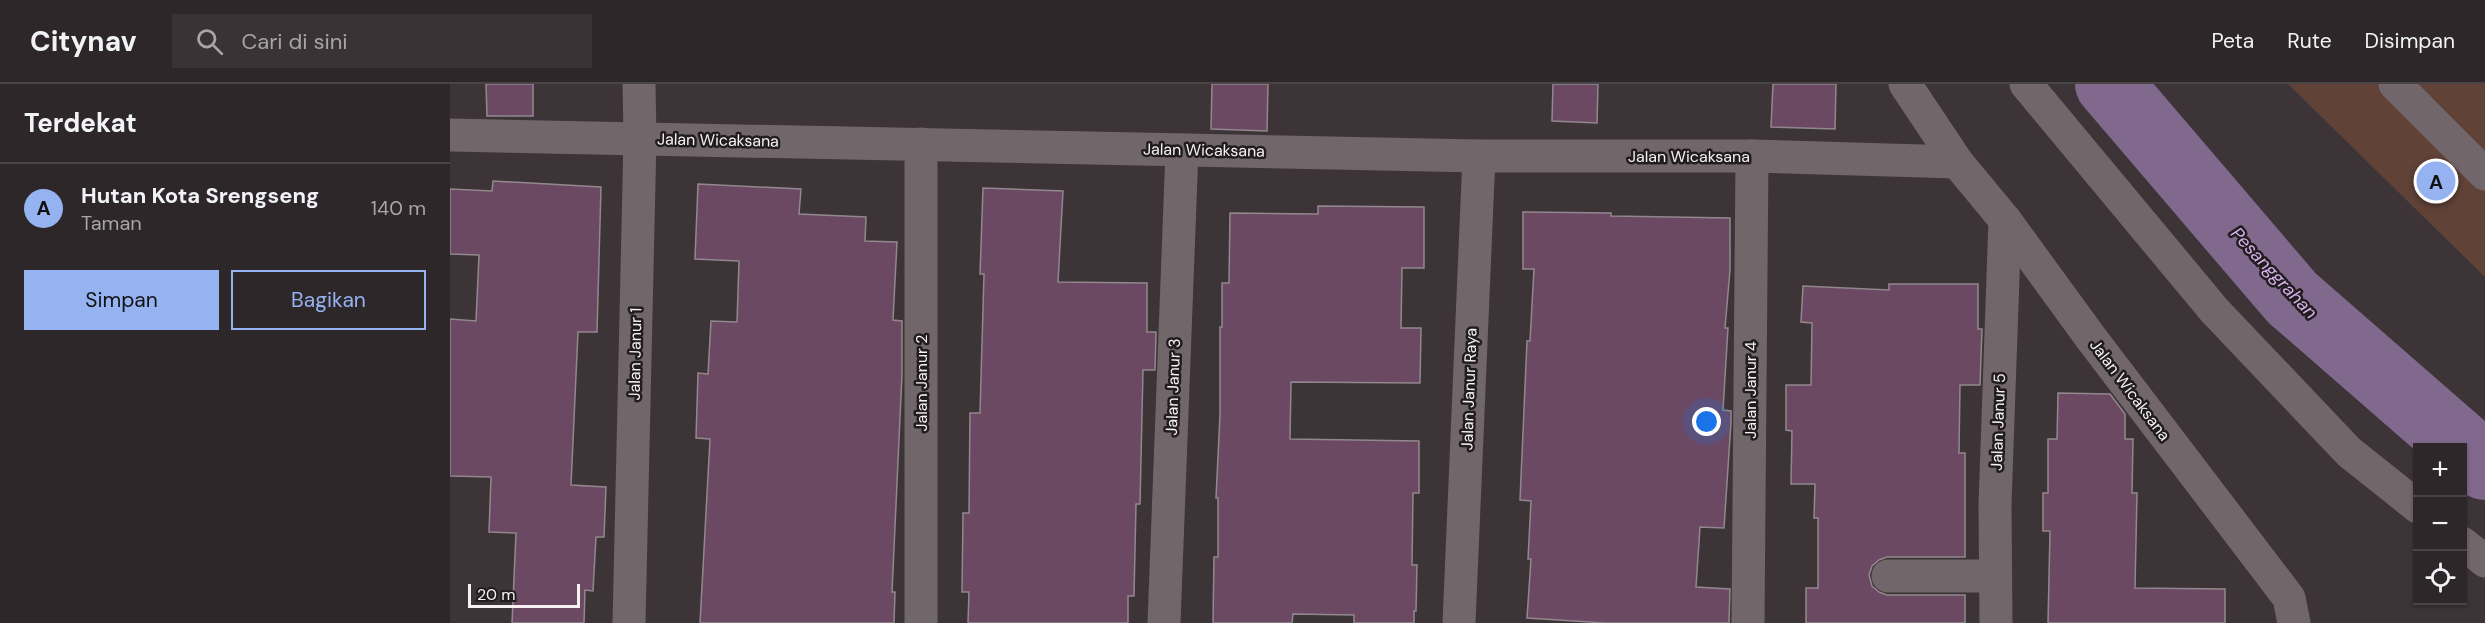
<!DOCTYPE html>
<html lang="id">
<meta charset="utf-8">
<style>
:root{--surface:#2e2729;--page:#3a3335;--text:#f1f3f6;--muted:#a7a5a8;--line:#494446;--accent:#95b2f1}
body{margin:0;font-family:"DM Sans",sans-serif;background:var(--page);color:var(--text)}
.controls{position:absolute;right:18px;bottom:18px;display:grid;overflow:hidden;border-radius:0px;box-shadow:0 2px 4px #0004}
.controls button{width:54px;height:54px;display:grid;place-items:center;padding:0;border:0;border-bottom:2px solid var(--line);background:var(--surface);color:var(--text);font:30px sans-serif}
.scale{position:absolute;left:18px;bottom:15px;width:112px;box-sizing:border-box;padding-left:6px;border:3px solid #f7f1f3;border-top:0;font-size:16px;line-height:21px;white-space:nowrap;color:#f7f1f3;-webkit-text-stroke:4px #211d1e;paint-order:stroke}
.you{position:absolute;left:1257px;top:338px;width:21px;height:21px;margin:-15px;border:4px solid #fff;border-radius:50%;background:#1a73e8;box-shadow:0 0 0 9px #1a73e833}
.badge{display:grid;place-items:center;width:39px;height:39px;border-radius:50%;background:var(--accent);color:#111;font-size:20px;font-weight:700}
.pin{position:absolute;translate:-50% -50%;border:3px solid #fff;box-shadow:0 2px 6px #0006}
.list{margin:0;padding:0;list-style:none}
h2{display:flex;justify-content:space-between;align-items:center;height:78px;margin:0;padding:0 24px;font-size:26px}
h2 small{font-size:20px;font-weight:400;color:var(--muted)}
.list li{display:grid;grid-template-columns:39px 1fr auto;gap:18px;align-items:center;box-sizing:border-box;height:90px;padding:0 24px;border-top:2px solid var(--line)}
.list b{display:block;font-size:22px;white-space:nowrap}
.list p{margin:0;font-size:20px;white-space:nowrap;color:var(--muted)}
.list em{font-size:20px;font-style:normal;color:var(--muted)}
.actions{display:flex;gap:12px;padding:18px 24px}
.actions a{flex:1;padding:14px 0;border:2px solid var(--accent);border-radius:0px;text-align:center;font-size:21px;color:var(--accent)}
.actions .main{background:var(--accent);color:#111}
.icon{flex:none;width:33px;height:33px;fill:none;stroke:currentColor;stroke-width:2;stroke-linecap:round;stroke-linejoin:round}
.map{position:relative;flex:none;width:2035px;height:539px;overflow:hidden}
header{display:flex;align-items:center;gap:36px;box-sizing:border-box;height:84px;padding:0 30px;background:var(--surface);border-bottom:2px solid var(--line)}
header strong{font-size:28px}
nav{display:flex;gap:33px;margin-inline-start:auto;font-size:21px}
.search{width:420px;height:54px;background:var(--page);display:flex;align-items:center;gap:15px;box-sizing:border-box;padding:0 21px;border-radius:0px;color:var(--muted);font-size:22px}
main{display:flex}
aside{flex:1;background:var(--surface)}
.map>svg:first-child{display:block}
.green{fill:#604237}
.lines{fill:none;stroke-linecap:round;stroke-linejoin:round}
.river{stroke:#81688d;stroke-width:68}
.building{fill:#6c4963;stroke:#91888e;stroke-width:1.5}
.street{stroke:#716669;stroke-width:33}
.labels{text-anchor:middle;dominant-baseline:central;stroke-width:5;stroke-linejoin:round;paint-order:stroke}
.street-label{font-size:16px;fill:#f7f1f3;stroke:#211d1e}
.water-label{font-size:18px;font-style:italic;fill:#d7b0eb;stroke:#211d1e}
</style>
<header>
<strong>Citynav</strong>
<div class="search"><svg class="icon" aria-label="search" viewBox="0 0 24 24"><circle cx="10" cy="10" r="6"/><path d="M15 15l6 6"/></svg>Cari di sini</div>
<nav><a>Peta</a><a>Rute</a><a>Disimpan</a></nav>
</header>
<main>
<aside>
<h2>Terdekat<small></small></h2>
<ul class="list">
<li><span class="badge">A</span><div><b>Hutan Kota Srengseng</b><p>Taman</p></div><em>140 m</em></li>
</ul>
<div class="actions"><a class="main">Simpan</a><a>Bagikan</a></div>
</aside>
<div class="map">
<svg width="2035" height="539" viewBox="0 0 2035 539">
<rect width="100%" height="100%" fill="#3d3437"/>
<path class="green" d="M 1838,0 L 2035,0 L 2035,193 Z"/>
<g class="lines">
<path class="river" d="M 1659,0 L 1842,214 L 2035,382"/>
</g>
<g class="building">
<path d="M 36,0 L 83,0 L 83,32 L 37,32 Z"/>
<path d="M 762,0 L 818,0 L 817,47 L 761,45 Z"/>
<path d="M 1103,0 L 1148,0 L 1147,39 L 1102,37 Z"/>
<path d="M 1323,0 L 1386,0 L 1385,45 L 1321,43 Z"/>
<path d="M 43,97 L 151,103 L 147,248 L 128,248 L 121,401 L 156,403 L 154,453 L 146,453 L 143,507 L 135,506 L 134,539 L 62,539 L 66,449 L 39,448 L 41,393 L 0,392 L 0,235 L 26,237 L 29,171 L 0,170 L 0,105 L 42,107 Z"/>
<path d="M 248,100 L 351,105 L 349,130 L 416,133 L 415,157 L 447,158 L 443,236 L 452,237 L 452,290 L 442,508 L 445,508 L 444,539 L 250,539 L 260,355 L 246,354 L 248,289 L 258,290 L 261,237 L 287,238 L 289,177 L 245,175 Z"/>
<path d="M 533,104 L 613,107 L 608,198 L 697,199 L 697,248 L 706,248 L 705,286 L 693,286 L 690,420 L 686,420 L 684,512 L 678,512 L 678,539 L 518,539 L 519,508 L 512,508 L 513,429 L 519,429 L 520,329 L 530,329 L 534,190 L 530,190 Z"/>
<path d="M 868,122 L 974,123 L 974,184 L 952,184 L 951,244 L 971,244 L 970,299 L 841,298 L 840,355 L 969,357 L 969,409 L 963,409 L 962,481 L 967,481 L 966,527 L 964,527 L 964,539 L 904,539 L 904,531 L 843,530 L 842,539 L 763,539 L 764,473 L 768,473 L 768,414 L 766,414 L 770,331 L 770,243 L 772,243 L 772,199 L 779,199 L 780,129 L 868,130 Z"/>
<path d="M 1073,128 L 1161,129 L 1161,132 L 1280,134 L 1280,186 L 1275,244 L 1278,244 L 1273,326 L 1281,327 L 1281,338 L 1274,444 L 1250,443 L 1246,503 L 1280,505 L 1279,539 L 1155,539 L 1077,534 L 1081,475 L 1078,475 L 1081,417 L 1070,416 L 1077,257 L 1080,257 L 1084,185 L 1073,185 Z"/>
<path d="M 1439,200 L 1528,200 L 1528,245 L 1532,245 L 1530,301 L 1510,301 L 1509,369 L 1515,369 L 1515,473 L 1437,473 L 1429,476 L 1422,482 L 1419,491 L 1422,502 L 1429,508 L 1437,511 L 1515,511 L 1515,539 L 1356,539 L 1356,504 L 1368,504 L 1368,434 L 1364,434 L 1365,400 L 1341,400 L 1342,347 L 1336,346 L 1336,301 L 1361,301 L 1362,239 L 1351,238 L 1353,202 L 1439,206 Z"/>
<path d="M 1608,309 L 1660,310 L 1675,330 L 1675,355 L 1683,355 L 1682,409 L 1687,409 L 1685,504 L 1775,505 L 1775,539 L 1598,539 L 1600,447 L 1593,447 L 1593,409 L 1598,409 L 1598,355 L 1607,355 Z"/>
</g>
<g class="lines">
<g class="street">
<path d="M 1455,0 L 1507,78 L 1555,136 L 1641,254 L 1839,514 L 1844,539"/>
<path d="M 1576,0 L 1764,226 L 1899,368 L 1968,423"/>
<path d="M 1945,0 L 2035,90"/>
<path d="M 0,51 L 1029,72 L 1302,72 L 1507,78"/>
<path d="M 471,60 L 471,539"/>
<path d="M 2012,459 L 2035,477"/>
<path d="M 1438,492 L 1545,492"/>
<path d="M 179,539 L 190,54 L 189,0"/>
<path d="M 714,539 L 732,66"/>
<path d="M 1009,539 L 1029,72"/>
<path d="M 1298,539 L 1302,72"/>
<path d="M 1546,539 L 1545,420 L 1555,136"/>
</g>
</g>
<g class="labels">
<g class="street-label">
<text transform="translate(268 56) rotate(1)">Jalan Wicaksana</text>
<text transform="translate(754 66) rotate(1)">Jalan Wicaksana</text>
<text x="1239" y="72">Jalan Wicaksana</text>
<text transform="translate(185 270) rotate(-89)">Jalan Janur 1</text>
<text transform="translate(471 299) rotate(-90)">Jalan Janur 2</text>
<text transform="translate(723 303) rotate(-88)">Jalan Janur 3</text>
<text transform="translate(1019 305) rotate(-88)">Jalan Janur Raya</text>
<text transform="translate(1300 306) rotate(-90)">Jalan Janur 4</text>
<text transform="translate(1680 306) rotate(53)">Jalan Wicaksana</text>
<text transform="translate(1548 338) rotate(-88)">Jalan Janur 5</text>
</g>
<g class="water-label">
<text transform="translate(1824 189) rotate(47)">Pesanggrahan</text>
</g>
</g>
</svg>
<div class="controls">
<button>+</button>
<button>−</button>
<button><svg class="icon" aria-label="locate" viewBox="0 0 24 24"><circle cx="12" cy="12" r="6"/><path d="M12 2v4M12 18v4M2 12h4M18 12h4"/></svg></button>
</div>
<div class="scale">20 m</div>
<div class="you"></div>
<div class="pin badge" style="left:1986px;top:97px">A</div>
</div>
</main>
